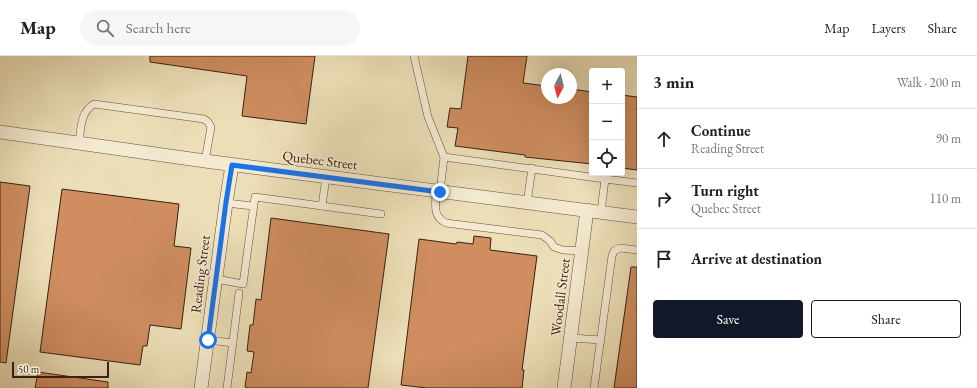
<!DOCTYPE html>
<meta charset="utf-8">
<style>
:root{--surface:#fff;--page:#f6f6f6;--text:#222;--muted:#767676;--line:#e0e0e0;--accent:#111827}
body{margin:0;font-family:"EB Garamond",serif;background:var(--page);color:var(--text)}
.controls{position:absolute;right:12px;top:12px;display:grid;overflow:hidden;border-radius:4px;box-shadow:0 4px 16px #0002}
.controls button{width:36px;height:36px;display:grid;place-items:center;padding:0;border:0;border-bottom:1px solid var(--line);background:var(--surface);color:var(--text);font:20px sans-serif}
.compass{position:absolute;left:541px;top:12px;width:36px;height:36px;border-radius:50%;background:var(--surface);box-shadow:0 4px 16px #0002;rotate:187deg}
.scale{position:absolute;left:12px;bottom:10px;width:97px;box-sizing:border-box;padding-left:4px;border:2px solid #382112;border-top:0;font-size:11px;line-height:14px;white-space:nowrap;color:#382112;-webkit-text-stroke:3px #f3ead1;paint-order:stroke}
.stop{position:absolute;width:12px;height:12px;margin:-9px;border:3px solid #1a73e8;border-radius:50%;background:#fff}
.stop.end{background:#1a73e8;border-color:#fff;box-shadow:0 1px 4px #0008}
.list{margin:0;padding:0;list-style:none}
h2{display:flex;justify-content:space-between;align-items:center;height:52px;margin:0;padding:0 16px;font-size:17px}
h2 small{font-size:13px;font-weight:400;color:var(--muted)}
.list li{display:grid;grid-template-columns:26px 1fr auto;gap:12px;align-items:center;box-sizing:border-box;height:60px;padding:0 16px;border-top:1px solid var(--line)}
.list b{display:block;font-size:15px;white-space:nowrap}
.list p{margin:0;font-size:13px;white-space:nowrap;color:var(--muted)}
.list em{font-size:13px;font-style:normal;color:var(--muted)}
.actions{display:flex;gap:8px;padding:12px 16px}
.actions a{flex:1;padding:9px 0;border:1px solid var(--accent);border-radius:4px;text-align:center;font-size:14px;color:var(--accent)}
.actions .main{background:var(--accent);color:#fff}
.icon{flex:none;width:22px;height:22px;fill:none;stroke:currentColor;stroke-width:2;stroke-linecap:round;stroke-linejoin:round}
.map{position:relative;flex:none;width:637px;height:332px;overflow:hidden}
header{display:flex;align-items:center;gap:24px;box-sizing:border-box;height:56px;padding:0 20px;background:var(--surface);border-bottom:1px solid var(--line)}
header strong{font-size:19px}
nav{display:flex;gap:22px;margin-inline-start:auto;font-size:14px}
.search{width:280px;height:36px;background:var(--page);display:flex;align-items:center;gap:10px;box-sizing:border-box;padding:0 14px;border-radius:22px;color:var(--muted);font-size:15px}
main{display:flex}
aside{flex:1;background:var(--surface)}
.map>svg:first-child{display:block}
.building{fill:#cf8d60;stroke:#382112}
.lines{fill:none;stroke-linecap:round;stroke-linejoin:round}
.lane-casing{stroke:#65503c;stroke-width:8}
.street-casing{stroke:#65503c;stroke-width:14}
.lane{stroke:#f3ead1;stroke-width:7}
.street{stroke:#f3ead1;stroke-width:13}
.route{stroke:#1a73e8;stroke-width:5}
.labels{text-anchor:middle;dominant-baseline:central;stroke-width:3;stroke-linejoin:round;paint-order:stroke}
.street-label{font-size:14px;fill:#382112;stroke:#f3ead1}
</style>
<header>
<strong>Map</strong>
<div class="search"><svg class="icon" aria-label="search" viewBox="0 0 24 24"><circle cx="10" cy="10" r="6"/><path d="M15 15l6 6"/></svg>Search here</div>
<nav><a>Map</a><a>Layers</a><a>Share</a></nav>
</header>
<main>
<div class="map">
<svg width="637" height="332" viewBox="0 0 637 332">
<rect width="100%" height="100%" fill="#ecdfb8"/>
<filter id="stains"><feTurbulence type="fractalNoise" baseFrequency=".005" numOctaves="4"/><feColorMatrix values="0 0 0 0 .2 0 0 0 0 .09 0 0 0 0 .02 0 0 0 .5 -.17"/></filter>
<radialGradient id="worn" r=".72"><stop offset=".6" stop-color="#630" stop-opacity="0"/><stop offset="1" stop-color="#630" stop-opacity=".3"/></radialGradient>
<g class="building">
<path d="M 150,0 L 315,0 L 306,68 L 242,60 L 247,20 L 150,6 Z"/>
<path d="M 468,0 L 527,0 L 523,27 L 547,30 L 547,42 L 571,42 L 571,33 L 592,36 L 592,108 L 525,101 L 525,99 L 455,90 L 458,72 L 447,71 L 450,52 L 461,53 Z"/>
<path d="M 622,39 L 637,41 L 637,114 L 622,112 Z"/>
<path d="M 0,126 L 30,130 L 6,307 L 0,306 Z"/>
<path d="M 62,133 L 179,148 L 174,190 L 191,192 L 181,273 L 150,269 L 147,290 L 143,290 L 140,309 L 40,296 Z"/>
<path d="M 271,162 L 389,178 L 368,332 L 249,332 L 245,331 L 247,316 L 251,317 L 254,296 L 247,295 L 250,269 L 253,269 L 256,243 L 261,244 Z"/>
<path d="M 474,180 L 491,182 L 490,194 L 537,200 L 522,314 L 524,314 L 522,332 L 427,332 L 401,329 L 419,183 L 456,188 L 457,186 L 473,188 Z"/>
<path d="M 631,211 L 637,211 L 637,332 L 614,332 Z"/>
<path d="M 38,316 L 108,326 L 108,332 L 35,332 Z"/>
</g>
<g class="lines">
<g class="lane-casing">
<g id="lane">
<path d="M 414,0 L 428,61 L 444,101"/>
<path d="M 79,87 C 81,73 80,56 94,48 L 204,63 L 208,66 L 211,71 L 205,105"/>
<path d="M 605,123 L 637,127"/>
<path d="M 436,135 C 436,149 432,160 446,167 L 542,179 L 550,185 L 554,191 L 563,194 L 582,195"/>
<path d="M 440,136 L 444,101 L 605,123 L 601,156"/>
<path d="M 226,147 L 253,150"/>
<path d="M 527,147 L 532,112"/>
<path d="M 322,150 L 381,158"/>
<path d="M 216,223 L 243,228 L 255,141 L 322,150 L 326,121"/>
<path d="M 571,282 L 601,284"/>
<path d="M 208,284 L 233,287"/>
<path d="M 227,332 L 239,237"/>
<path d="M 594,332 L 612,200 L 614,195 L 620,192 L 637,194"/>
</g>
</g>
<g class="street-casing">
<g id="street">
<path d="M 0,76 L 205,105 L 637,161"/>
<path d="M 201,332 L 226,147 L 232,109"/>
<path d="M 564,332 L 587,154"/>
</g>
</g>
<use href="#lane" class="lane"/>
<use href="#street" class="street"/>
</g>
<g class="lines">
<path class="route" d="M 208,284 L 226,146 L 232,109 L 440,136"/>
</g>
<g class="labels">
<g class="street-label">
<text transform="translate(320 104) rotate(7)">Quebec Street</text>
<text transform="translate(200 218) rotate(-83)">Reading Street</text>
<text transform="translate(560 241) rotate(-83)">Woodall Street</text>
</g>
</g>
<rect width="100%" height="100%" filter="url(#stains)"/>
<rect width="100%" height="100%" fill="url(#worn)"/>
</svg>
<div class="controls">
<button>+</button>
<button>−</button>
<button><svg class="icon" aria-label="locate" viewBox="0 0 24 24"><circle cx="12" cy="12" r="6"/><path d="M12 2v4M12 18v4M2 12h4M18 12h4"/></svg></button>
</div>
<svg class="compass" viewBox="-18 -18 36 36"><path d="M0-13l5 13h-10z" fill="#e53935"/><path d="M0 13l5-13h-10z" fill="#767676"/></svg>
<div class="scale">50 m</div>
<div class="stop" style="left:208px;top:284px"></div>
<div class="stop end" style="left:440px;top:136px"></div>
</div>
<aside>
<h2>3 min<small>Walk · 200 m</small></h2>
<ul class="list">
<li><svg class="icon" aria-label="ahead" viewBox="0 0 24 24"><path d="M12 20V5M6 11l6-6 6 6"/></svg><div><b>Continue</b><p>Reading Street</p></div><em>90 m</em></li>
<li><svg class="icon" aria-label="right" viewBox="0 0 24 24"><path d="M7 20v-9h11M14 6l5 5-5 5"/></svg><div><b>Turn right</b><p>Quebec Street</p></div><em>110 m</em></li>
<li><svg class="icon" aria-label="arrive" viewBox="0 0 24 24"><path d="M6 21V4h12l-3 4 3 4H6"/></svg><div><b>Arrive at destination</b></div></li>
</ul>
<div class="actions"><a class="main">Save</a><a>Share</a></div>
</aside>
</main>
